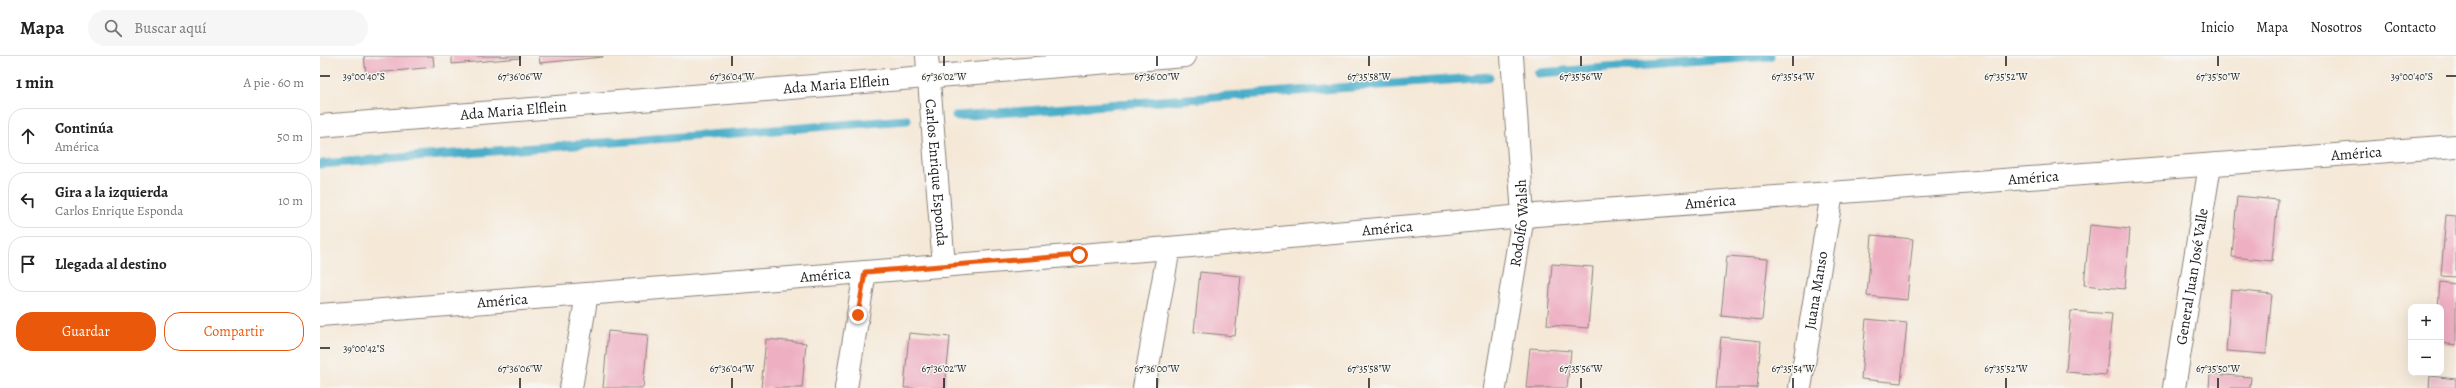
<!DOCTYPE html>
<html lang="es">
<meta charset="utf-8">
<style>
:root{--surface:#fff;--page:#f6f6f6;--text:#222;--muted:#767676;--line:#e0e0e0;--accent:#ea580c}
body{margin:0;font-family:Alegreya,serif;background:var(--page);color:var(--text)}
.controls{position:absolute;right:12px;bottom:12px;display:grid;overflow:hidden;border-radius:8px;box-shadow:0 4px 16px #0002}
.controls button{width:36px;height:36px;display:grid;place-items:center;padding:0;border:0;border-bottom:1px solid var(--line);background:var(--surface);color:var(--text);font:20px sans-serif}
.stop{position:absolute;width:12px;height:12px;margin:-9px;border:3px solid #ea580c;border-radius:50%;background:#fff}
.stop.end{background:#ea580c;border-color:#fff;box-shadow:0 1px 4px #0008}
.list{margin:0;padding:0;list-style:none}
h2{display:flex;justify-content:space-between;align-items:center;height:52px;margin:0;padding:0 16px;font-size:17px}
h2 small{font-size:13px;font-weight:400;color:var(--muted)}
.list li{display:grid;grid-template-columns:26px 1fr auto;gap:12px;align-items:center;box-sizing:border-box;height:56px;margin:0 8px 8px;padding:0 8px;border:1px solid var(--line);border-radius:16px}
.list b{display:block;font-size:15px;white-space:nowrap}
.list p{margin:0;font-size:13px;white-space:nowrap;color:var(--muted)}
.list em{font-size:13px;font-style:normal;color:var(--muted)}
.actions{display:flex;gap:8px;padding:12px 16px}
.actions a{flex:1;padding:9px 0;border:1px solid var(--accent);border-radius:16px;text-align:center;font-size:14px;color:var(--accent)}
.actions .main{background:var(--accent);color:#fff}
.icon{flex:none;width:22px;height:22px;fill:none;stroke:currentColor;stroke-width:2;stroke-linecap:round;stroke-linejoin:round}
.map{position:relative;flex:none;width:2136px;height:332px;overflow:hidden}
header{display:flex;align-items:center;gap:24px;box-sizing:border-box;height:56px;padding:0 20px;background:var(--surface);border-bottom:1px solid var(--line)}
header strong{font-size:19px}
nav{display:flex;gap:22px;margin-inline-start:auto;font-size:14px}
.search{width:280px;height:36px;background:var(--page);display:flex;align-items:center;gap:10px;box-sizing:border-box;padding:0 14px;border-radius:22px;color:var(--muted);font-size:15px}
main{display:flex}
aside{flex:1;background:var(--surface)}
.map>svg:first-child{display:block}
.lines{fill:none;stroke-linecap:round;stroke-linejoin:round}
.stream{stroke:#4aadc9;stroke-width:9}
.building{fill:#eeafc2}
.minor-casing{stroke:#88827a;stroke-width:24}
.minor{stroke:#fff;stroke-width:22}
.route{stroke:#ea580c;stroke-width:5}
.ticks{fill:none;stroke:#1c1c1c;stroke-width:1.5}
.labels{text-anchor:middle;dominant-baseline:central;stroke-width:3;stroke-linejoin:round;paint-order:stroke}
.street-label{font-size:15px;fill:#1c1c1c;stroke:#f6f6f2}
.ticks-label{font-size:10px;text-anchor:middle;fill:#1c1c1c;stroke:#f6f6f2;stroke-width:3;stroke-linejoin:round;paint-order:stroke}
</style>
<header>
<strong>Mapa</strong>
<div class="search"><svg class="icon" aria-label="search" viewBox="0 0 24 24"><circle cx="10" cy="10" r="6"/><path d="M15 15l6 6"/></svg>Buscar aquí</div>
<nav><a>Inicio</a><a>Mapa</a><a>Nosotros</a><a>Contacto</a></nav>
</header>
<main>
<aside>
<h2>1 min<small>A pie · 60 m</small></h2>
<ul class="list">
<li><svg class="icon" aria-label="ahead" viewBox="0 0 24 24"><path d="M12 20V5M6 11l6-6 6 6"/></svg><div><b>Continúa</b><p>América</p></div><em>50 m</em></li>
<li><svg class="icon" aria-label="left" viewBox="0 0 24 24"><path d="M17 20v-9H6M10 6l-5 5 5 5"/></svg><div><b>Gira a la izquierda</b><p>Carlos Enrique Esponda</p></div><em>10 m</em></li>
<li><svg class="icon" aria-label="arrive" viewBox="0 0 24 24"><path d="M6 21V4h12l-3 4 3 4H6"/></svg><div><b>Llegada al destino</b></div></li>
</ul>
<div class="actions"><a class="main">Guardar</a><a>Compartir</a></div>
</aside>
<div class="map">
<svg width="2136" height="332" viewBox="0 0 2136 332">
<rect width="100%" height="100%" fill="#f6f6f2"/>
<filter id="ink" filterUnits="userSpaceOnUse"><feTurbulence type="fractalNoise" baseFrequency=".025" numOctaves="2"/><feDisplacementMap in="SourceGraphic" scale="8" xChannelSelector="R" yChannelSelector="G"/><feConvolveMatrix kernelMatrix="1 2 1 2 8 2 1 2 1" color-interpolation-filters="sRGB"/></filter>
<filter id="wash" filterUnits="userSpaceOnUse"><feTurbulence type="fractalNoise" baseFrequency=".012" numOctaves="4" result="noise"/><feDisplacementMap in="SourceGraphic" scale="16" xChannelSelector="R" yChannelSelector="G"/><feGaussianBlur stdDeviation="0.9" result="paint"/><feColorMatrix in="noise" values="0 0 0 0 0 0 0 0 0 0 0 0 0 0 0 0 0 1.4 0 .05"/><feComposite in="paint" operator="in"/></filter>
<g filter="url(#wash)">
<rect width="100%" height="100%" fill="#f5e8d7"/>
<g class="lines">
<g class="stream">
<path d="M 1218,17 L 1450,0"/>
<path d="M 636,60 L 1169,21"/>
<path d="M 0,108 L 587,64"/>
</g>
</g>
<g id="blocks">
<g class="building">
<path d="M 44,0 L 113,0 L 114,11 L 46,18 Z"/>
<path d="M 132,0 L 200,0 L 200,2 L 132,8 Z"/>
<path d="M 219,0 L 283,0 L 283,1 L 220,7 Z"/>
<path d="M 1917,140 L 1958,144 L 1952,205 L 1912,201 Z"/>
<path d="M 2126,159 L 2136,160 L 2136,221 L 2121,220 Z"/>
<path d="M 1770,169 L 1810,173 L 1805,233 L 1764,229 Z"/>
<path d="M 1552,179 L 1593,183 L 1587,244 L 1547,240 Z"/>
<path d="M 1407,200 L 1448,203 L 1442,264 L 1401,260 Z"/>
<path d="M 1232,208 L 1273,211 L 1268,272 L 1227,269 Z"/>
<path d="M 880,216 L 921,220 L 915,280 L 874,276 Z"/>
<path d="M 2120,226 L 2136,228 L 2136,289 L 2121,287 L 2121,251 L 2118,251 Z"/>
<path d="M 1911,234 L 1952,238 L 1946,298 L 1906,295 Z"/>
<path d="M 1751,255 L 1792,258 L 1786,319 L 1746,316 Z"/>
<path d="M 1546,263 L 1587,267 L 1581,327 L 1541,323 Z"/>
<path d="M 288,275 L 328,279 L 323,332 L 283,332 Z"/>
<path d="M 589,277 L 630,281 L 625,332 L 584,332 Z"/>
<path d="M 1401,281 L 1441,285 L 1437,332 L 1396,332 Z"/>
<path d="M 446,283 L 486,287 L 482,332 L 441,332 Z"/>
<path d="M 1210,292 L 1251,295 L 1247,332 L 1206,332 Z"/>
<path d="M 1890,318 L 1931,321 L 1930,332 L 1889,332 Z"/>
<path d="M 2110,320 L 2136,323 L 2136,332 L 2109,332 Z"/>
</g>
</g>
</g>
<g filter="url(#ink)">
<use href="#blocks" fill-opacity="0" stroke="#88827a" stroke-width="1"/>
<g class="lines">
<g class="minor-casing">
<g id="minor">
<path id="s1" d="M 607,0 L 624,210"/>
<path id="s2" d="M 0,70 L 865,0"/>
<path id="s3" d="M 0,259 L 849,192 L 1203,160 L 2136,90"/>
<path d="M 251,332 L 267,238"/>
<path d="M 526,332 L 545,216"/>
<path d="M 824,332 L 849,192"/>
<path id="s4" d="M 1175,332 L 1203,160 L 1192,0"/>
<path id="s5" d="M 1480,332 L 1512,137"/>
<path id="s6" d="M 1854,332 L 1890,109"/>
</g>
</g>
<use href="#minor" class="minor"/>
</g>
</g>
<g class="lines" filter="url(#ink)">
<path class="route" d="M 538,259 L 545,216 L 759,199"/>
</g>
<path class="ticks" d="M 200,0 L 200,10M 412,0 L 412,10M 624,0 L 624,10M 837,0 L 837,10M 1049,0 L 1049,10M 1261,0 L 1261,10M 1473,0 L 1473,10M 1686,0 L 1686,10M 1898,0 L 1898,10M 0,20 L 10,20M 2126,20 L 2136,20M 0,292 L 10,292M 200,322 L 200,332M 412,322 L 412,332M 624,322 L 624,332M 837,322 L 837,332M 1049,322 L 1049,332M 1261,322 L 1261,332M 1473,322 L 1473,332M 1686,322 L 1686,332M 1898,322 L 1898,332"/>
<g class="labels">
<g class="street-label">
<text stroke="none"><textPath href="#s2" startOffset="518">Ada Maria Elflein</textPath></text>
<text stroke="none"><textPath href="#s2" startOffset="194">Ada Maria Elflein</textPath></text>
<text stroke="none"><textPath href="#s3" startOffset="2043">América</textPath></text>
<text stroke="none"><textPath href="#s1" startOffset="117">Carlos Enrique Esponda</textPath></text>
<text stroke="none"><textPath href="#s3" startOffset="1719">América</textPath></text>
<text stroke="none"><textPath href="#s3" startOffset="1395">América</textPath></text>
<text stroke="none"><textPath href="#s4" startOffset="167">Rodolfo Walsh</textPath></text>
<text stroke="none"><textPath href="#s3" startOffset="1071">América</textPath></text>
<text stroke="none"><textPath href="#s3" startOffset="507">América</textPath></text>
<text stroke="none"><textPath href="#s6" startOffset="113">General Juan José Valle</textPath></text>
<text stroke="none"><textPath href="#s5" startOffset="99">Juana Manso</textPath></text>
<text stroke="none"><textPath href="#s3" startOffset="183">América</textPath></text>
</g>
</g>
<g class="ticks-label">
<text x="200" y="24">67°36'06"W</text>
<text x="412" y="24">67°36'04"W</text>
<text x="624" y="24">67°36'02"W</text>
<text x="837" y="24">67°36'00"W</text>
<text x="1049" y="24">67°35'58"W</text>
<text x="1261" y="24">67°35'56"W</text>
<text x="1473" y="24">67°35'54"W</text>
<text x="1686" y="24">67°35'52"W</text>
<text x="1898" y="24">67°35'50"W</text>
<text x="44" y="24">39°00'40"S</text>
<text x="2092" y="24">39°00'40"S</text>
<text x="44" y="296">39°00'42"S</text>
<text x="200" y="316">67°36'06"W</text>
<text x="412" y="316">67°36'04"W</text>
<text x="624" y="316">67°36'02"W</text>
<text x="837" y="316">67°36'00"W</text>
<text x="1049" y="316">67°35'58"W</text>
<text x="1261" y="316">67°35'56"W</text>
<text x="1473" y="316">67°35'54"W</text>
<text x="1686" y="316">67°35'52"W</text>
<text x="1898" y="316">67°35'50"W</text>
</g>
</svg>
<div class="controls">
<button>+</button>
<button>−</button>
</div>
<div class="stop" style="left:759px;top:199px"></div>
<div class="stop end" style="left:538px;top:259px"></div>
</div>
</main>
